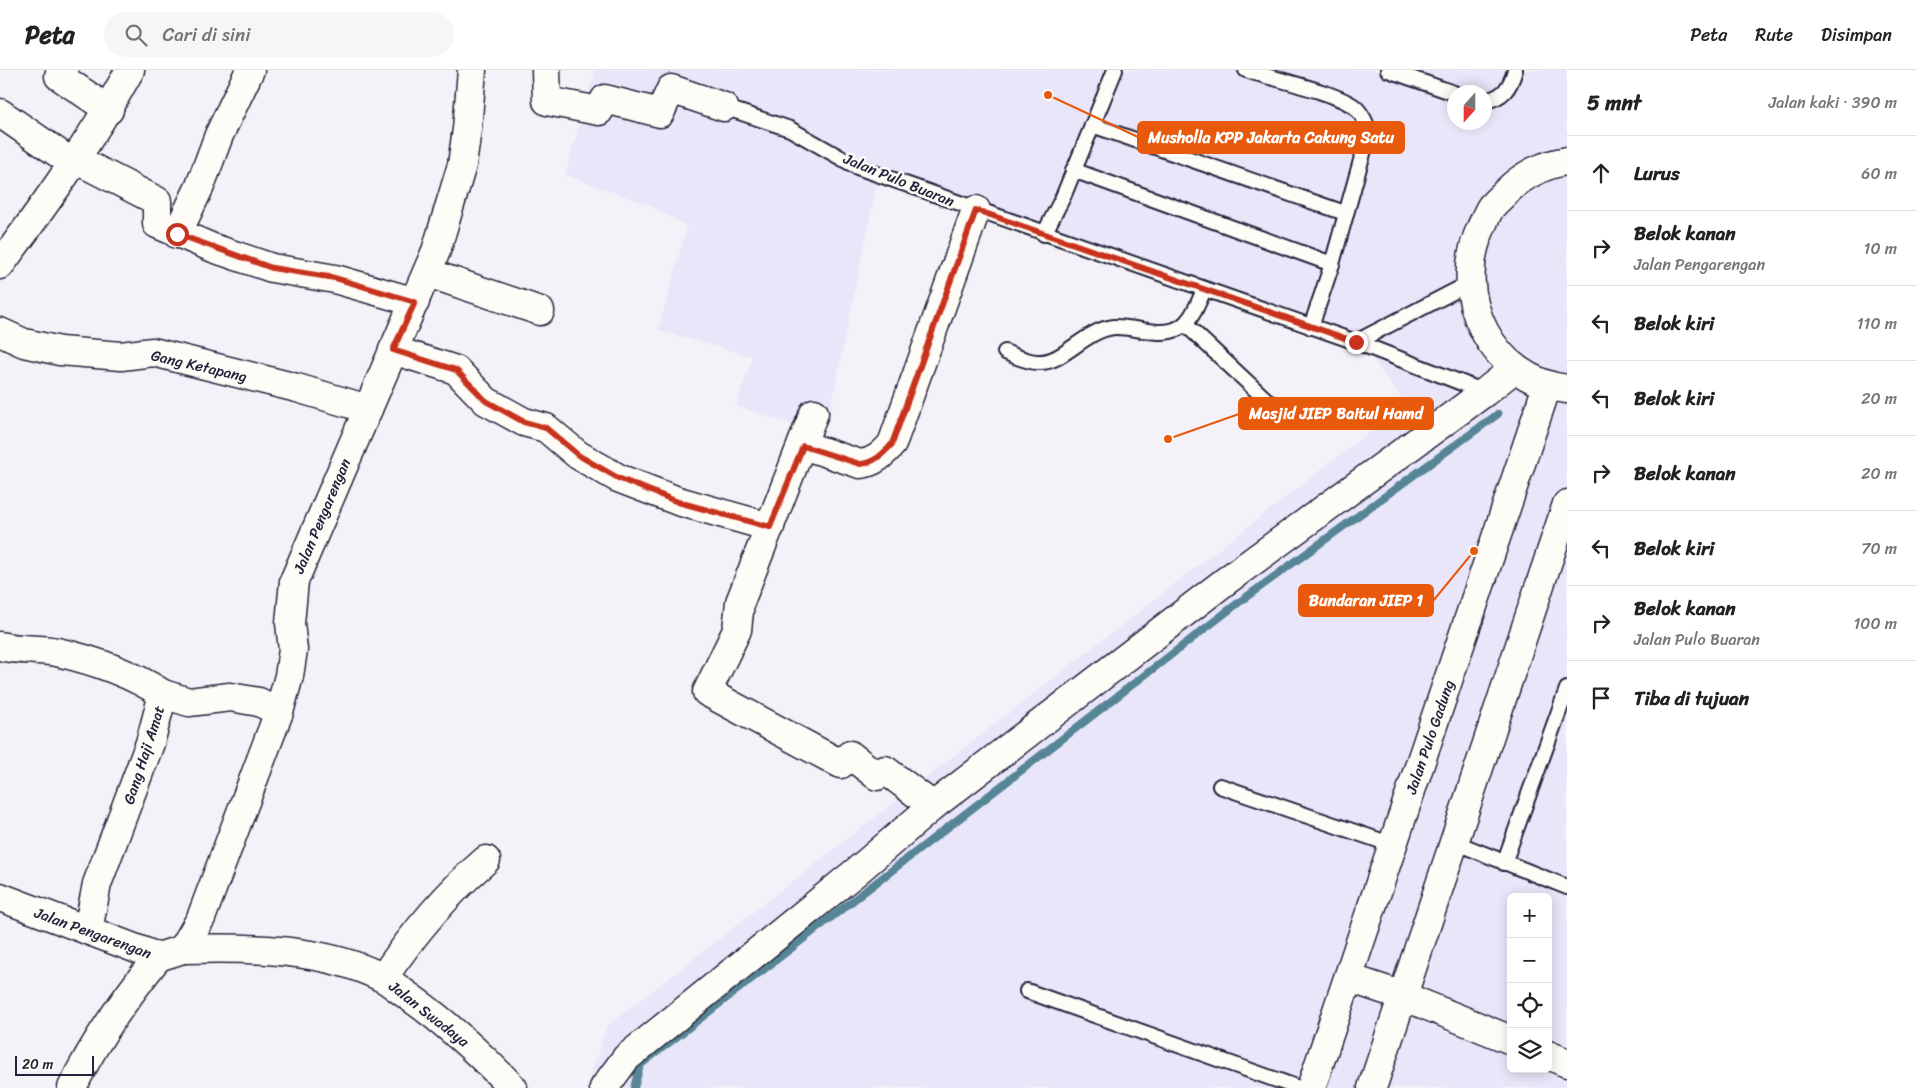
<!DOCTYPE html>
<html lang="id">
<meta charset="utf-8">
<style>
:root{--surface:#fff;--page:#f6f6f6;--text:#222;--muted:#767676;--line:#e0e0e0}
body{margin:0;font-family:Sriracha,sans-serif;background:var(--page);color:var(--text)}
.controls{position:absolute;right:15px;bottom:15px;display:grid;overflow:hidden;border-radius:8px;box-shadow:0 2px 12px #0003}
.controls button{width:45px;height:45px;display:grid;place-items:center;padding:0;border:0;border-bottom:1px solid var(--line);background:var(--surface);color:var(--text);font:25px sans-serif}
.compass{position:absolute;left:1447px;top:15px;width:45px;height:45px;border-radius:50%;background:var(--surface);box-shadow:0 2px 12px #0003;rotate:201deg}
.scale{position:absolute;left:15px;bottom:12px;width:79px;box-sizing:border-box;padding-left:5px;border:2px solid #22223b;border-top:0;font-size:14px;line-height:18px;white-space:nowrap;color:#22223b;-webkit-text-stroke:4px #fdfcf7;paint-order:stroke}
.stop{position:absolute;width:15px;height:15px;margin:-11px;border:4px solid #c8321e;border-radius:50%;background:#fff}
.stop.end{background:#c8321e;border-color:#fff;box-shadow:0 1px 5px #0008}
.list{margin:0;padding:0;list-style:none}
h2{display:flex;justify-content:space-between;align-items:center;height:65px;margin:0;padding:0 20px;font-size:21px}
h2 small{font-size:16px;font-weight:400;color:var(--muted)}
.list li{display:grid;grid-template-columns:32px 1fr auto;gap:15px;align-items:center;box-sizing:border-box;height:75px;padding:0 20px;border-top:1px solid var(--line)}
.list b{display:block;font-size:19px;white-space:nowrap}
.list p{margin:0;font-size:16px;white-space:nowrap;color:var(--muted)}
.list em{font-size:16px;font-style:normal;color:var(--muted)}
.icon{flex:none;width:28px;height:28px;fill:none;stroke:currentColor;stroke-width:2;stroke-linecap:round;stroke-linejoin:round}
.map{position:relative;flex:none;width:1567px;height:1018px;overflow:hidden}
header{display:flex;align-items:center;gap:30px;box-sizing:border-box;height:70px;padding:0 25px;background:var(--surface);border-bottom:1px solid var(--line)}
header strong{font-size:24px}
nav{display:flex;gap:28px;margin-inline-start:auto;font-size:18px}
.search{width:350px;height:45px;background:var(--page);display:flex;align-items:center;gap:12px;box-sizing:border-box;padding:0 18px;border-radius:28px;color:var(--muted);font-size:19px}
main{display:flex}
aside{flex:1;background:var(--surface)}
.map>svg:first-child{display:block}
.built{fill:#eae6fa;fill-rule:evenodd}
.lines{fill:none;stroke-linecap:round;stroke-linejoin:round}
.stream{stroke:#568696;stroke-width:8}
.service-casing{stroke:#22223b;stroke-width:18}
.minor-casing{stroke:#22223b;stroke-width:31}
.tertiary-casing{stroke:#22223b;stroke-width:31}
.service{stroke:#fdfcf7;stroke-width:14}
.minor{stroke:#fdfcf7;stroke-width:28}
.tertiary{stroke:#fdfcf7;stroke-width:28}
.route{stroke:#c8321e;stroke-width:6}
.labels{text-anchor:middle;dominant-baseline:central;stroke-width:5;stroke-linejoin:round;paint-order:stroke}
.street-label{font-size:15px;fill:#22223b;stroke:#fdfcf7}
.leader{fill:none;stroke:#e8590c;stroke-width:2}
.callout-dot{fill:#e8590c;stroke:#fdfcf7;stroke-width:2}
.callout{fill:#e8590c;stroke:#e8590c;stroke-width:2}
.callout-label{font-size:16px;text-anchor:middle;font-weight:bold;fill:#fff}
</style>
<header>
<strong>Peta</strong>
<div class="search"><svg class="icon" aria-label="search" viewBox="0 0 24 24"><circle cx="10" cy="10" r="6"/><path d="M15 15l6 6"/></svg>Cari di sini</div>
<nav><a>Peta</a><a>Rute</a><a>Disimpan</a></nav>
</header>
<main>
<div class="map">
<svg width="1567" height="1018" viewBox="0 0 1567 1018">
<rect width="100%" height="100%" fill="#f4f2f8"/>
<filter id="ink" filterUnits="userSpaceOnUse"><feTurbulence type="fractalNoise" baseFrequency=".02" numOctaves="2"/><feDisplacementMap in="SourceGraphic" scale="10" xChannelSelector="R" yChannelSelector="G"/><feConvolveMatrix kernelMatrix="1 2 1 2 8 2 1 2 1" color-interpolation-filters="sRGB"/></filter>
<g filter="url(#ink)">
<path class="built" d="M 595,0 L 1567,0 L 1567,1018 L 586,1018 L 607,956 L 1405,334 L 1368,283 L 877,114 L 825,366 L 736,336 L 752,287 L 658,260 L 687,156 L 649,135 L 565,105 ZM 1454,22 L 1484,22 L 1484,52 L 1454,52 ZM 1511,827 L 1548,827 L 1548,999 L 1511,999 Z"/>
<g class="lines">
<path class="stream" d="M 634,1018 L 640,995 L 1238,533 L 1498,344"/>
<g class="service-casing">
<g id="service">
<path d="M 1246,0 C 1270,8 1339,23 1356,38 C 1363,45 1366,52 1369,62 L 1332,194 L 1311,257"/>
<path d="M 1388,0 L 1454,23"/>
<path d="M 1484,31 C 1503,28 1510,18 1515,0"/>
<path d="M 724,37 L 790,59 L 857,97 L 1356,272 L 1485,322"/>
<path d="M 1092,55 L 1345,143"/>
<path d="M 1073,100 L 1332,194"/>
<path d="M 1044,164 L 1063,127 L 1115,0"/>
<path d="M 1185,254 L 1275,338"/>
<path d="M 1356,272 L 1470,213"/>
<path d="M 1005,282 C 1015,286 1027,292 1038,292 C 1063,294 1084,260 1114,257 C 1134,256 1160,268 1179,258 C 1192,251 1198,233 1204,220"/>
<path d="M 1220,716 L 1393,775"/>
<path d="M 1454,772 L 1567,817"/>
<path d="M 1504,793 L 1567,619"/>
<path d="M 1027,921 L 1299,1018"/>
</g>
</g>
<g class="minor-casing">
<g id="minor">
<path d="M 64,0 L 59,6 L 109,40"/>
<path d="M 546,0 L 547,31 L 599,41 L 605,29 L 660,43 L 671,19 L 724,37"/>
<path d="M 0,43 L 74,94 L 83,93 L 157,131 L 157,154 L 213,178 L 272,198 L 335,209 L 415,232"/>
<path d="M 177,164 L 200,116 L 219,65 L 250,0"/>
<path d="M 0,195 C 47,132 92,69 130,0"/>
<path d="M 428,203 L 540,241"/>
<path d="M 0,262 L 24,273 L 60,281 L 121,286 L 153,282 L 297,318 L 368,339"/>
<path d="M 393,280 L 456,300 L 486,331 L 524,352 L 546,358 L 578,385 L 618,408 L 678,431 L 770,457"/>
<path d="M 814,343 L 740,532 L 737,560 L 707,622 L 841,694 L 850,685 L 877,706 L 885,700 L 933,736"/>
<path d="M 803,375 L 860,394 C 874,393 883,384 892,374 L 976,140"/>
<path d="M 0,576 C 19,581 38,578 57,582 C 93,590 132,604 163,624"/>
<path d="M 0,827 L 158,887 L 183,879 L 201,848 L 279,642 L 289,606 L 293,580 L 290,553 L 294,511 L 436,181 L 462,95 L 467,59 L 472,0"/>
<path d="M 88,860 L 97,814 L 150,673 L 163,624 L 189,632 L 230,627 L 259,632 L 279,642"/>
<path d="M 183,879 C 246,877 326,878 383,908 C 393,914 402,922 411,928 C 448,954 481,985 513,1018"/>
<path d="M 383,908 C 413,864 445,825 486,790"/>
<path d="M 1349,908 L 1403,926 L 1511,970"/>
<path d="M 1548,985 L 1567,993"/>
<path d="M 72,1018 C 94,971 126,927 158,887"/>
<path d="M 604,1018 L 626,988 L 857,801 L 933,736 L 1223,513 L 1485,322 L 1515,298"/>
</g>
</g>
<g class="tertiary-casing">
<g id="tertiary">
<path d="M 1567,91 C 1545,94 1523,105 1507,121 C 1502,126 1496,131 1491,137 C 1487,143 1484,151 1481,158 C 1450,225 1491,310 1567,319"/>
<path d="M 1311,1018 L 1547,316"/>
<path d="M 1372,1018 L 1567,434"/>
</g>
</g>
<use href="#service" class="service"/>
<use href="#minor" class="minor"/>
<use href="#tertiary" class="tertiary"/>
</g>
</g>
<g class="lines" filter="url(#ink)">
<path class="route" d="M 177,164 L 272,198 L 335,208 L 415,232 L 393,280 L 456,300 L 486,331 L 524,352 L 546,358 L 578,385 L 618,408 L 678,432 L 770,457 L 803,376 L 860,394 C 874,393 883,384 892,374 L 976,140 L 1356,272"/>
</g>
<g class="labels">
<g class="street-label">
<text transform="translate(899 110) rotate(22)">Jalan Pulo Buaran</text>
<text transform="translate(199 296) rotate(13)">Gang Ketapang</text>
<text transform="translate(322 446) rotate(-67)">Jalan Pengarengan</text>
<text transform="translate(1430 667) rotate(-71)">Jalan Pulo Gadung</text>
<text transform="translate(144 685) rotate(-72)">Gang Haji Amat</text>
<text transform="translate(93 863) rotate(20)">Jalan Pengarengan</text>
<text transform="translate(429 944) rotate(38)">Jalan Swadaya</text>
</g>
</g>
<path class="leader" d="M1048 25L1138 67M1168 369L1239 344M1474 481L1433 531"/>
<g class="callout-dot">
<circle cx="1048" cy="25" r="5"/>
<circle cx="1168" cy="369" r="5"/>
<circle cx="1474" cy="481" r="5"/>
</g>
<g class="callout">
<rect x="1138" y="52" width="266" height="31" rx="5"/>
<rect x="1239" y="328" width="194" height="31" rx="5"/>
<rect x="1299" y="515" width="134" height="31" rx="5"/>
</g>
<g class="callout-label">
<text x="1271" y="73">Musholla KPP Jakarta Cakung Satu</text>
<text x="1336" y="349">Masjid JIEP Baitul Hamd</text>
<text x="1366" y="536">Bundaran JIEP 1</text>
</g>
</svg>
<div class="controls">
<button>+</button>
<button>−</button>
<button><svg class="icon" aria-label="locate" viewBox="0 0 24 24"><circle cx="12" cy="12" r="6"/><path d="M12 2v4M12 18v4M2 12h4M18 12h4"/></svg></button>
<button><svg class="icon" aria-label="layers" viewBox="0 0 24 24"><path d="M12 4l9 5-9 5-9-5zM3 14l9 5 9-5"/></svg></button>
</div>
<svg class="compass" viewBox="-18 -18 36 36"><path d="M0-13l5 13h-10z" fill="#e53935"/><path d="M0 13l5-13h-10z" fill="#767676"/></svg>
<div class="scale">20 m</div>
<div class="stop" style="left:177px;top:164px"></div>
<div class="stop end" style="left:1356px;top:272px"></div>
</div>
<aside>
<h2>5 mnt<small>Jalan kaki · 390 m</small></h2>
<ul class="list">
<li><svg class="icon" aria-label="ahead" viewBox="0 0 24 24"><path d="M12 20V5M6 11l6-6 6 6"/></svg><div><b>Lurus</b></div><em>60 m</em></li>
<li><svg class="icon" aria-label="right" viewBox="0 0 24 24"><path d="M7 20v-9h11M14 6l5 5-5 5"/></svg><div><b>Belok kanan</b><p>Jalan Pengarengan</p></div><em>10 m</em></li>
<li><svg class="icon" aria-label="left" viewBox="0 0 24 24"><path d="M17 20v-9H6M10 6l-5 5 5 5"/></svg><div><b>Belok kiri</b></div><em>110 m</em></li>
<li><svg class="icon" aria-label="left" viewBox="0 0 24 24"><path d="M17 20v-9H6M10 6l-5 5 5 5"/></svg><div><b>Belok kiri</b></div><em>20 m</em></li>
<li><svg class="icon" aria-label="right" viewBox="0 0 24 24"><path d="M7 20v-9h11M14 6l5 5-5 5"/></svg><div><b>Belok kanan</b></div><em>20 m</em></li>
<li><svg class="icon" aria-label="left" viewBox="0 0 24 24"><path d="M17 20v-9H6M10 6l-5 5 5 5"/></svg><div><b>Belok kiri</b></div><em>70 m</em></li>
<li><svg class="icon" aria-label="right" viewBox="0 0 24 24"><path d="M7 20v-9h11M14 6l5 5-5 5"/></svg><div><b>Belok kanan</b><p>Jalan Pulo Buaran</p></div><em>100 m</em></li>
<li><svg class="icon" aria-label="arrive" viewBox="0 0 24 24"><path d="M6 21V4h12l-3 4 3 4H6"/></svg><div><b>Tiba di tujuan</b></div></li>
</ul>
</aside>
</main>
